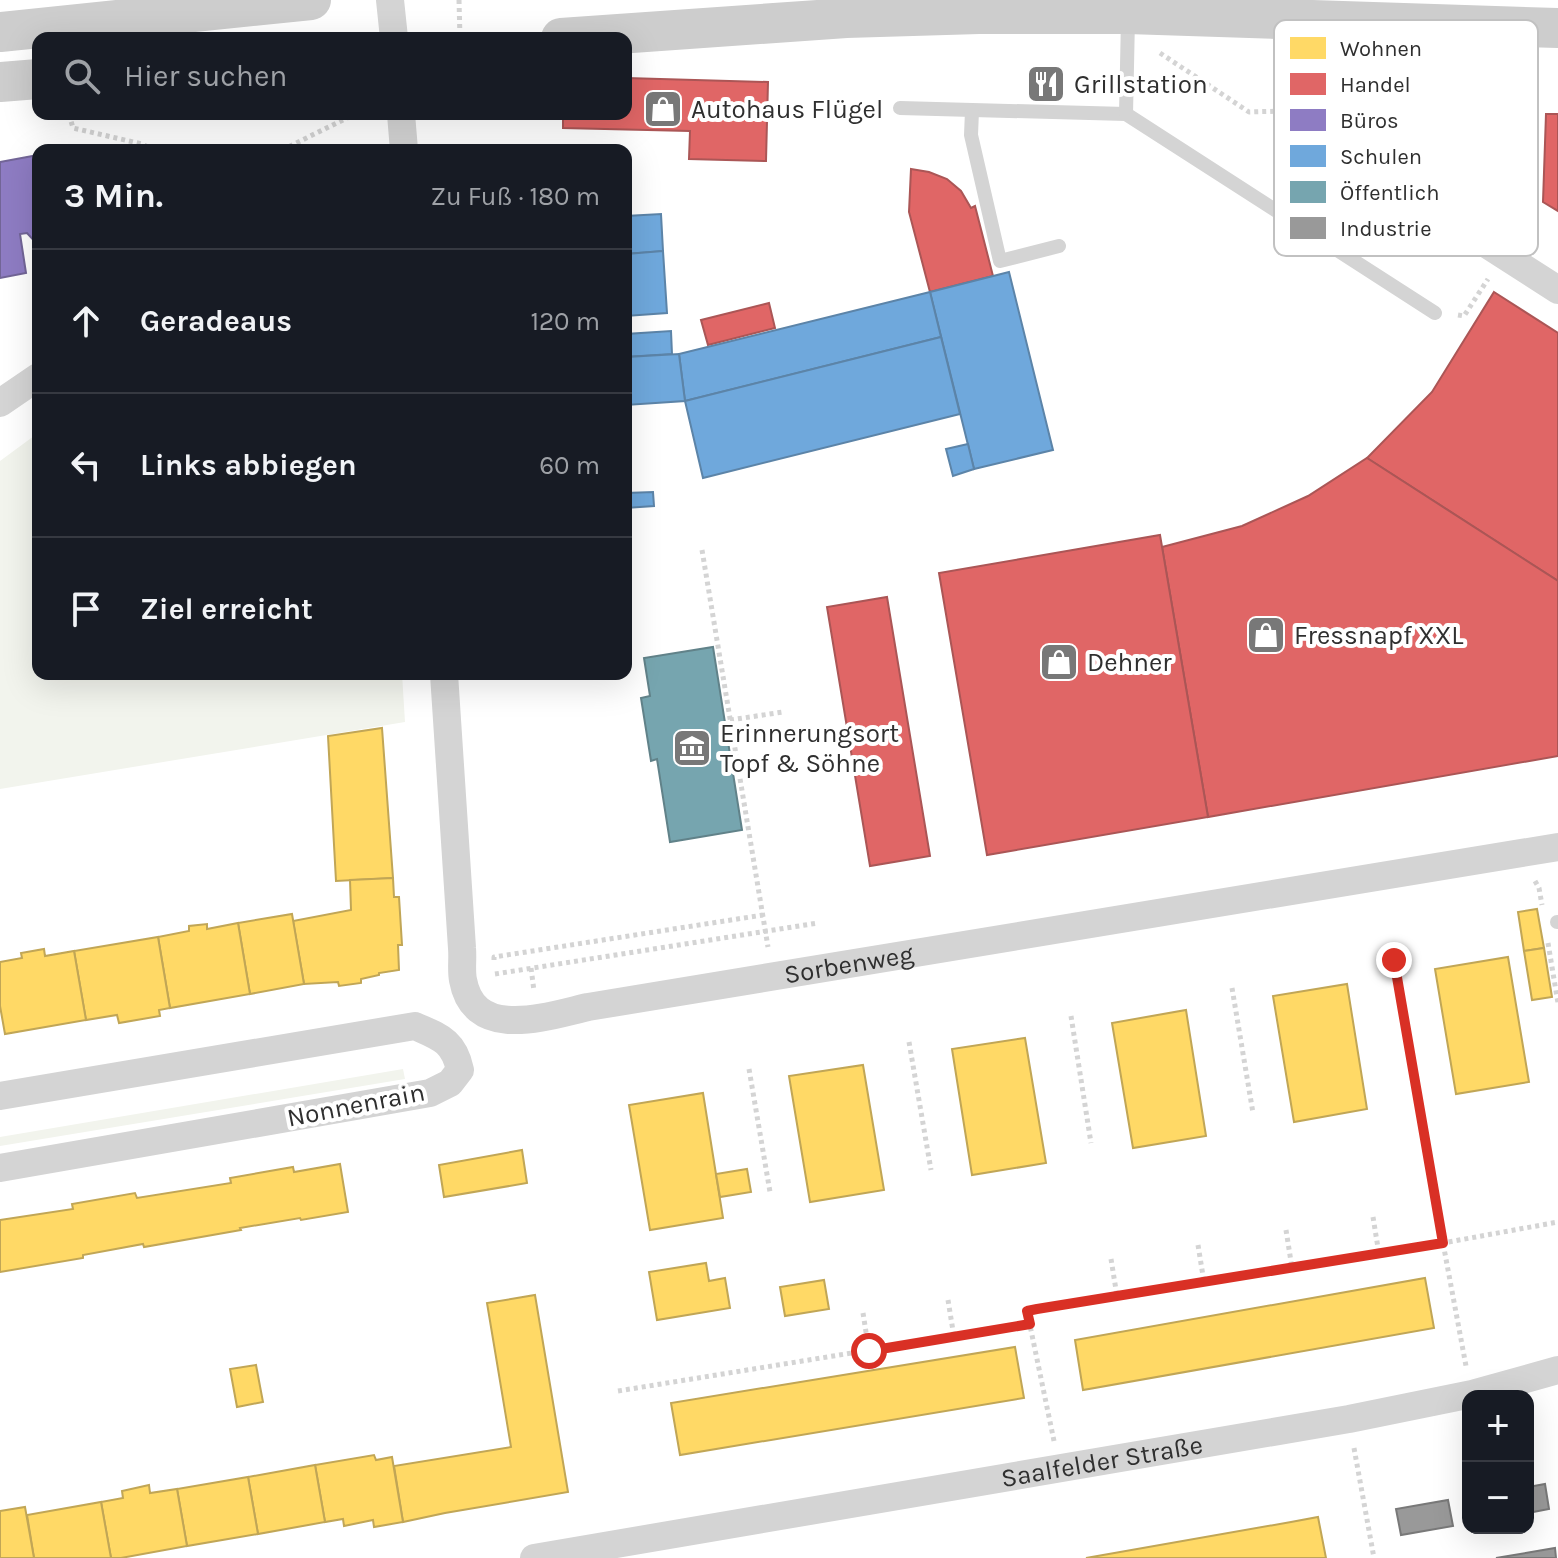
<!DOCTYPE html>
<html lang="de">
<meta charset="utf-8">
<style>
:root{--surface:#171b24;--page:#20242c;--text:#f1f3f6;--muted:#9ea1a6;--line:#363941}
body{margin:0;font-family:Karla,sans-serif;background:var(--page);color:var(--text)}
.controls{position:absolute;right:24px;bottom:24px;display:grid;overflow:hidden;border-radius:16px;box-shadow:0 8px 32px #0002}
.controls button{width:72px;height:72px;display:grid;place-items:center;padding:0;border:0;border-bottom:2px solid var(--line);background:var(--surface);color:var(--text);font:40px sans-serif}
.stop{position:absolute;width:24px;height:24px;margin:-18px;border:6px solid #d93025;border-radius:50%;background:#fff}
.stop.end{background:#d93025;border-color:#fff;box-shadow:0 2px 8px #0008}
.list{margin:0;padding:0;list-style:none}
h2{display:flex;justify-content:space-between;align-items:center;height:104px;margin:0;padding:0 32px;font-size:34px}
h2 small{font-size:26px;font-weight:400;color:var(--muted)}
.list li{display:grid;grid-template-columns:52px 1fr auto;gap:24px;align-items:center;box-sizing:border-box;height:144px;padding:0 32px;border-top:2px solid var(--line)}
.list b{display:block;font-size:30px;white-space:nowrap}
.list em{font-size:26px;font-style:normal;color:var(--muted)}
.icon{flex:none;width:44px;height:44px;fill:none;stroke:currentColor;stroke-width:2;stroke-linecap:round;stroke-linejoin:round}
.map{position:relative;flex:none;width:1558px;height:1558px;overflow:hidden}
.search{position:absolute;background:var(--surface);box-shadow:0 8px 32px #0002;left:32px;top:32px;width:600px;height:88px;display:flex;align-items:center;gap:20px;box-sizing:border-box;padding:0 28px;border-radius:16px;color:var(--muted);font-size:30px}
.panel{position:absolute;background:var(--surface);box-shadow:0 8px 32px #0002;left:32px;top:144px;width:600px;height:536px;border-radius:16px}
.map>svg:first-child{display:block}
.green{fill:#f2f4ed}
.homes{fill:#ffd966;stroke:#c1a656;stroke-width:2}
.shops{fill:#e06666;stroke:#ab5656;stroke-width:2}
.offices{fill:#8e7cc3;stroke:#726597;stroke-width:2}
.schools{fill:#6fa8dc;stroke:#5c84a8;stroke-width:2}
.public{fill:#76a5af;stroke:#618289;stroke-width:2}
.industry{fill:#999;stroke:#797979;stroke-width:2}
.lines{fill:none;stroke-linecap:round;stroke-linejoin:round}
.path{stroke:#d4d4d4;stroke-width:5;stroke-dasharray:4 4;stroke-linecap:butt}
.service{stroke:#d4d4d4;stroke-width:14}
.minor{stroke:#d4d4d4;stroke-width:28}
.secondary{stroke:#cdcdcd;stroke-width:40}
.route{stroke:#d93025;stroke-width:10}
.labels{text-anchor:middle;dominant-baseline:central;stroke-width:8;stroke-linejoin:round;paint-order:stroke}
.poi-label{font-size:26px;fill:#2f2f2f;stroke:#fff;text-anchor:start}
.street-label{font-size:26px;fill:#2f2f2f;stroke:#fff}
.key{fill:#fff;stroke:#c1c1c1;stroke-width:2}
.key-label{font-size:22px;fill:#2f2f2f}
</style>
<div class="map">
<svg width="1558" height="1558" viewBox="0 0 1558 1558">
<rect width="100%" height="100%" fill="#fff"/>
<g class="green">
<path d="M 38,433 L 38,674 L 402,674 L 405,722 L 0,789 L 0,461 Z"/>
<path d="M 403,1069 L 405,1079 L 0,1146 L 0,1137 Z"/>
</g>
<g class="homes">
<path d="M 382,728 L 393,878 L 336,881 L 328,736 Z"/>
<path d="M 393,878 L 394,897 L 399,897 L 402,945 L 398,945 L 399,970 L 379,973 L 379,975 L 361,979 L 361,983 L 339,986 L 338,982 L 304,984 L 293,921 L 351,910 L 350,880 Z"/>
<path d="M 1537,909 L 1544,948 L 1524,951 L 1518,912 Z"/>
<path d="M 292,914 L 304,984 L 250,994 L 238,923 Z"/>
<path d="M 238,923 L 250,994 L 170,1008 L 158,937 L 189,931 L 189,926 L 207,924 L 207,929 Z"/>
<path d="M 158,937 L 170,1008 L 159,1010 L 160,1016 L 119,1023 L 117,1015 L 86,1020 L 74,951 Z"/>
<path d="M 1544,948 L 1552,997 L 1532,1000 L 1524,951 Z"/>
<path d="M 44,949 L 45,956 L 74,951 L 86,1020 L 5,1034 L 0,1006 L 0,962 L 22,958 L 21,953 Z"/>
<path d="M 1508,957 L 1529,1082 L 1456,1094 L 1435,969 Z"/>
<path d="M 1347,984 L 1367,1109 L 1294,1122 L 1273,996 Z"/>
<path d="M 1186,1010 L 1206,1136 L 1133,1148 L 1112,1023 Z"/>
<path d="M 1025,1038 L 1046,1163 L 972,1175 L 952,1049 Z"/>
<path d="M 863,1065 L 884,1190 L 810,1202 L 789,1076 Z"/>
<path d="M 703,1093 L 723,1218 L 650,1230 L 629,1105 Z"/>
<path d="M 522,1150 L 527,1183 L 444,1197 L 439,1165 Z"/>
<path d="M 340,1164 L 348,1212 L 301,1220 L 300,1218 L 240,1228 L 241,1230 L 144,1247 L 143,1244 L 83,1255 L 83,1258 L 0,1272 L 0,1220 L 73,1209 L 72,1204 L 135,1193 L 137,1198 L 231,1183 L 230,1178 L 293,1167 L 294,1172 Z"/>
<path d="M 747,1169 L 751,1192 L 720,1197 L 716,1174 Z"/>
<path d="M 706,1263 L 709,1281 L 725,1278 L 730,1308 L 657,1320 L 649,1272 Z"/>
<path d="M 1425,1278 L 1434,1328 L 1083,1390 L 1075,1340 Z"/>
<path d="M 824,1280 L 829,1309 L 785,1316 L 780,1287 Z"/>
<path d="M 535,1295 L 568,1492 L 445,1513 L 403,1522 L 394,1466 L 511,1447 L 487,1303 Z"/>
<path d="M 1015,1347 L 1024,1398 L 680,1455 L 671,1403 Z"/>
<path d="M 256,1365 L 263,1402 L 237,1407 L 230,1369 Z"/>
<path d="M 374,1455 L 376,1460 L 392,1457 L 403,1522 L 374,1527 L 373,1520 L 344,1526 L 343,1519 L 325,1522 L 315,1465 Z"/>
<path d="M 315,1465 L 325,1522 L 258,1534 L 248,1477 Z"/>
<path d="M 248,1477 L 258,1534 L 187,1546 L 177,1489 Z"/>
<path d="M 149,1485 L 150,1493 L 177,1489 L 187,1546 L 121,1558 L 111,1558 L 101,1502 L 123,1498 L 122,1491 Z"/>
<path d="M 101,1502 L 111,1558 L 34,1558 L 27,1515 Z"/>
<path d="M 25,1507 L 34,1558 L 0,1558 L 0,1511 Z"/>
<path d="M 1318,1517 L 1326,1558 L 1086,1558 L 1291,1522 Z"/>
</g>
<g class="shops">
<path d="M 1031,73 L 1062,73 L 1062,90 L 1031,89 Z"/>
<path d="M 626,78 L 768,82 L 766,161 L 689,159 L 690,131 L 563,128 L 563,114 L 626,114 Z"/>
<path d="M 1546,114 L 1558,114 L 1558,211 L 1543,202 Z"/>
<path d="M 911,169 L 929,172 L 947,179 L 961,191 L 971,208 L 975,206 L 993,276 L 930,292 L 909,212 Z"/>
<path d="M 1494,292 L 1558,333 L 1558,581 L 1367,458 L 1432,392 Z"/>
<path d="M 769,303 L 775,328 L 708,345 L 701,320 Z"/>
<path d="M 1367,458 L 1558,581 L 1558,756 L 1208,817 L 1162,547 L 1242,526 L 1308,496 Z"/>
<path d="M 1160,535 L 1208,817 L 987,855 L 939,573 Z"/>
<path d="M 887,597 L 930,856 L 870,866 L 827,607 Z"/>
</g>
<path class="offices" d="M 38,155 L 38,245 L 27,233 L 20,234 L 26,273 L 0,278 L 0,162 Z"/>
<g class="schools">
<path d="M 661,214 L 663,251 L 626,254 L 626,216 Z"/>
<path d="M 663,251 L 667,313 L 626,316 L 626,254 Z"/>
<path d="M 1009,272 L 1053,450 L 974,469 L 930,292 Z"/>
<path d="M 930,292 L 941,337 L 685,401 L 679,354 Z"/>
<path d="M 671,331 L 672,354 L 626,357 L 626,334 Z"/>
<path d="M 941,337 L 960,414 L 703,478 L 685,401 Z"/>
<path d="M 679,354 L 685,401 L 626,405 L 626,357 Z"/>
<path d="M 968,444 L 974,469 L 953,476 L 946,449 Z"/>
<path d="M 653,492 L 654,506 L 626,508 L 626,493 Z"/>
</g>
<path class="public" d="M 713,647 L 742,830 L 670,842 L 657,759 L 651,761 L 641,698 L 650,696 L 644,658 Z"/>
<g class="industry">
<path d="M 1545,1484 L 1549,1509 L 1528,1513 L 1528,1487 Z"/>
<path d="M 1448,1500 L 1453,1526 L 1401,1535 L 1396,1509 Z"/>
<path d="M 1555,1548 L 1556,1558 L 1496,1558 Z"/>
</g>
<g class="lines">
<g class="path">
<path d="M 459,0 L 460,38"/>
<path d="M 1160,53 L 1249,112 L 1284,111"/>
<path d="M 1333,89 L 1353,68 L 1354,55"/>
<path d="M 69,114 L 73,128 L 142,144 L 154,150"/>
<path d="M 282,150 L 349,117 L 348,114"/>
<path d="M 1458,315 L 1464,316 L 1488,279"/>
<path d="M 702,550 L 768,947"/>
<path d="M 730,720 L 783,712"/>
<path d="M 1535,881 L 1539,888 L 1542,905"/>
<path d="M 1548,943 L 1558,1003"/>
<path d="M 494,960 L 494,957 L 763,915"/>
<path d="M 1394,960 L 1443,1243 L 1466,1366"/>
<path d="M 531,968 L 534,991"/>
<path d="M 495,974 L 818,923"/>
<path d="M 1232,988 L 1253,1113"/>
<path d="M 1071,1016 L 1091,1143"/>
<path d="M 909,1042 L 931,1170"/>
<path d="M 749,1069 L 770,1192"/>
<path d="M 1373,1217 L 1379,1254"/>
<path d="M 1286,1230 L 1292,1268"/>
<path d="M 1198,1245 L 1204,1282"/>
<path d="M 1111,1259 L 1117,1296"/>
<path d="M 948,1300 L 954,1337"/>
<path d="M 863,1313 L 869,1351"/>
<path d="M 618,1391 L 1030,1324"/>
<path d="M 1054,1441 L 1027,1311 L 1443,1243 L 1558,1222"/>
<path d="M 1354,1448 L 1374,1558"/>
</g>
<g class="service">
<path d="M 900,108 L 1126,114 L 1435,313"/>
<path d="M 972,111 L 971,135 L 1000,261 L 1059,246"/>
<path d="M 1126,114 L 1128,18"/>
<path d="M 1557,922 L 1558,922"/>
</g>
<g class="minor">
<path d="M 390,0 L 394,38"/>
<path d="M 1312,109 L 1348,155 L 1558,290"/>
<path d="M 401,114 L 404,150"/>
<path d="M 0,403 L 38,377"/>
<path id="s1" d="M 444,674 L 462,948 C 463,959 461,970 463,980 C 474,1042 548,1016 588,1007 L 1558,847"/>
<path d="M 0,1096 L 415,1026 C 440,1037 454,1041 460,1070 L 450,1083 L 430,1093 L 0,1168"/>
<path id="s2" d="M 534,1558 L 1349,1419 L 1472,1394 L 1558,1370"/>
</g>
<g class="secondary">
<path d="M 0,32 L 311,0"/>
<path d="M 561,38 L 846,18 L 979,14 L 1128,14 L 1558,28"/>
<path d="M 0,82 L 38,79"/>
</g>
</g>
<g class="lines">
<path class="route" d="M 869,1351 L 1030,1324 L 1027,1311 L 1037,1309 L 1443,1243 L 1394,960"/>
</g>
<defs>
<g id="restaurant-square" transform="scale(2)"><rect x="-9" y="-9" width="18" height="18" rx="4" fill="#787878" stroke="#fff"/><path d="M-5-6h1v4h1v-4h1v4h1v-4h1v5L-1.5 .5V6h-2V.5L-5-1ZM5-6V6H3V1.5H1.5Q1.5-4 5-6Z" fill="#fff"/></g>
<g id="shop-square" transform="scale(2)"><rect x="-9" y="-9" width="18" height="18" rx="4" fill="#787878" stroke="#fff"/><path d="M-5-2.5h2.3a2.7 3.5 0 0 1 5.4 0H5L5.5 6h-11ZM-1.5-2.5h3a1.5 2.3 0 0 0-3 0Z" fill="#fff"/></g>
<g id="museum-square" transform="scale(2)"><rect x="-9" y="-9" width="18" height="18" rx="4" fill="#787878" stroke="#fff"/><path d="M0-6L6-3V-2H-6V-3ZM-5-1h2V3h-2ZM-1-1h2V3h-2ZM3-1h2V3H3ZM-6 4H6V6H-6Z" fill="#fff"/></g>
</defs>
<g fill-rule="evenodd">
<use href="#restaurant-square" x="1046" y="84"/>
<use href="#shop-square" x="663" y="109"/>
<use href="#shop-square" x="1266" y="635"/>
<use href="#shop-square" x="1059" y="662"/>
<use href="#museum-square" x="692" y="748"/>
</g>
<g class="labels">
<g class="poi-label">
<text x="1074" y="84">Grillstation</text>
<text x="691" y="109">Autohaus Flügel</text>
<text x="1294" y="635">Fressnapf XXL</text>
<text x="1087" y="662">Dehner</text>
<text x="720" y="733">Erinnerungsort<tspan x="720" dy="30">Topf &amp; Söhne</tspan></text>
</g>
<g class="street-label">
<text stroke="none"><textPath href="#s1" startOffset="718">Sorbenweg</textPath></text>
<text transform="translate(356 1105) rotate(-11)">Nonnenrain</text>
<text stroke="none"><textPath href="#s2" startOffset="576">Saalfelder Straße</textPath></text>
</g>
</g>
<rect x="1274" y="20" width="264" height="236" rx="12" class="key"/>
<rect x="1290" y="37" width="36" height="22" fill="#ffd966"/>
<rect x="1290" y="73" width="36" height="22" fill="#e06666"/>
<rect x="1290" y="109" width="36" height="22" fill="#8e7cc3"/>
<rect x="1290" y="145" width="36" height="22" fill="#6fa8dc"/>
<rect x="1290" y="181" width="36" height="22" fill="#76a5af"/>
<rect x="1290" y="217" width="36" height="22" fill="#999"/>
<g class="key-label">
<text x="1340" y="56">Wohnen</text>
<text x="1340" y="92">Handel</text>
<text x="1340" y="128">Büros</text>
<text x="1340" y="164">Schulen</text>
<text x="1340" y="200">Öffentlich</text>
<text x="1340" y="236">Industrie</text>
</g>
</svg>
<div class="controls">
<button>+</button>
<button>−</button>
</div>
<div class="stop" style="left:869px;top:1351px"></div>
<div class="stop end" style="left:1394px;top:960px"></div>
<div class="search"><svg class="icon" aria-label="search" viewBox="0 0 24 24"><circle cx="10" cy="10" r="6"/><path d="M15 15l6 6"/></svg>Hier suchen</div>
<section class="panel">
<h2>3 Min.<small>Zu Fuß · 180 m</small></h2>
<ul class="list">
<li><svg class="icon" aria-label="ahead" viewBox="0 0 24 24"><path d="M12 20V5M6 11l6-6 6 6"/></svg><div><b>Geradeaus</b></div><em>120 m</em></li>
<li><svg class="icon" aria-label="left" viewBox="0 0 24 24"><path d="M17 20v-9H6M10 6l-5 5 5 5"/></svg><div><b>Links abbiegen</b></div><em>60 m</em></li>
<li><svg class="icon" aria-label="arrive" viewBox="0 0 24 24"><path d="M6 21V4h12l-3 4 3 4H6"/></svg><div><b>Ziel erreicht</b></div></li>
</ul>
</section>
</div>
